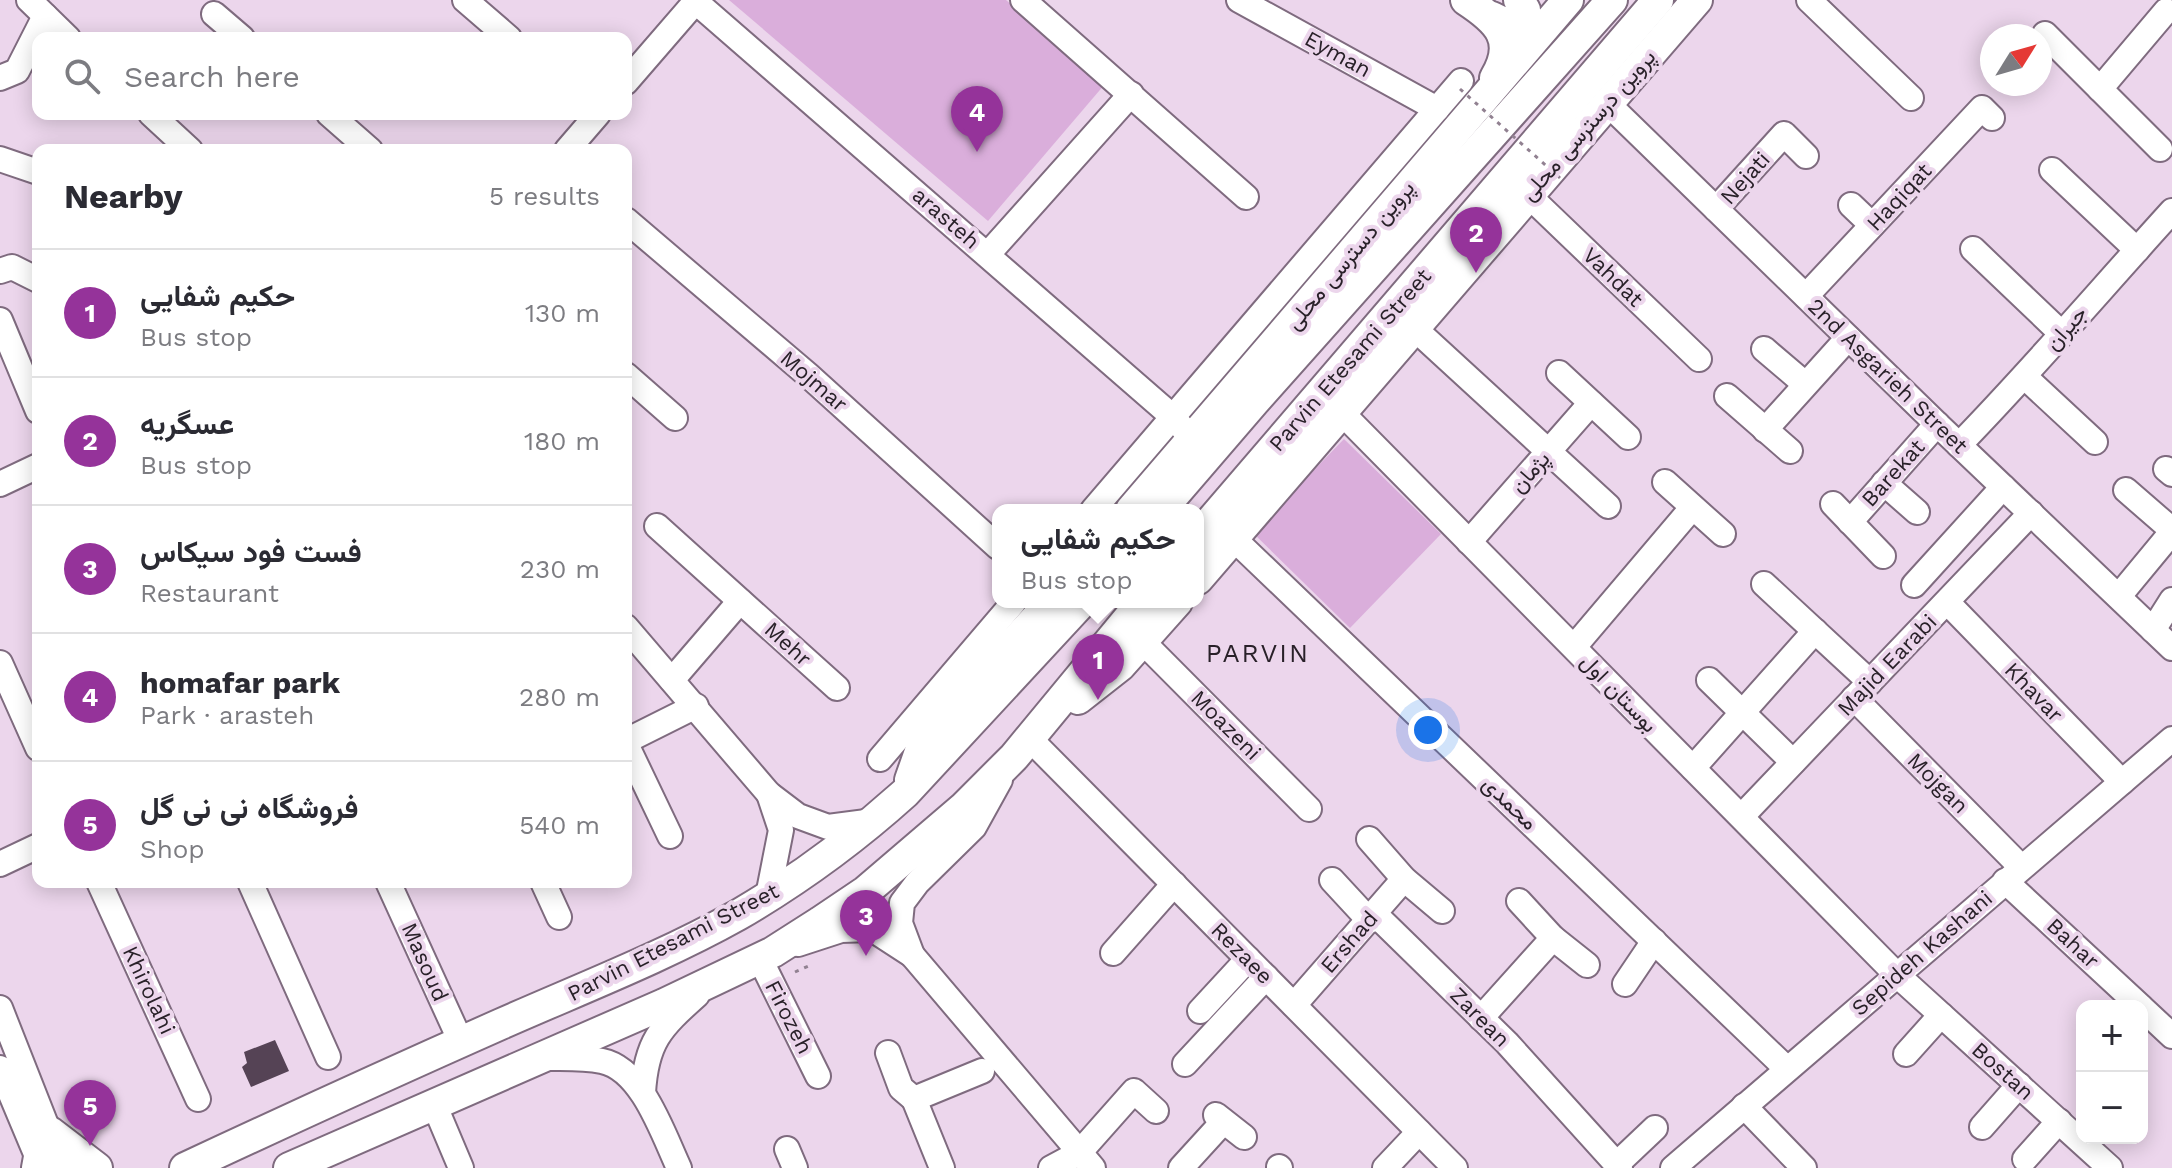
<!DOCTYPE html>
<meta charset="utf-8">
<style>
:root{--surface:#fff;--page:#f2f2f3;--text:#2b2b33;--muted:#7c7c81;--line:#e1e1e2;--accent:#95339a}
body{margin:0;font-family:"Work Sans",Vazirmatn,sans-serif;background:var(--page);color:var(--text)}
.controls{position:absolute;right:24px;bottom:24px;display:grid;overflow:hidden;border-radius:16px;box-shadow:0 4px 20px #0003}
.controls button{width:72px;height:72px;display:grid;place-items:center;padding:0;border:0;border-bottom:2px solid var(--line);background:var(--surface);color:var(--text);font:40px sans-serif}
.compass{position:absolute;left:1980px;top:24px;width:72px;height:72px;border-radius:50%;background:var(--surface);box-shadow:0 4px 20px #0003;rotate:53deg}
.you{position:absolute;left:1428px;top:730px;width:28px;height:28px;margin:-20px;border:6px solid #fff;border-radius:50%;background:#1a73e8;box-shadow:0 0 0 12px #1a73e833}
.badge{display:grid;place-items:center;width:52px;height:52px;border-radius:50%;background:var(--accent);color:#fff;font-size:26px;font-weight:700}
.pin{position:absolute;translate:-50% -66px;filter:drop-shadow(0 2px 4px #0008)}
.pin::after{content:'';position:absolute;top:42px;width:28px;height:24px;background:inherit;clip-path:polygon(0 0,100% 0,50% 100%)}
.popup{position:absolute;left:992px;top:504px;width:212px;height:104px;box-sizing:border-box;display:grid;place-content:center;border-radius:16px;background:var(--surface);filter:drop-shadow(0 2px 6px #0005);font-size:26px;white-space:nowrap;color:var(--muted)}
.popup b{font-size:30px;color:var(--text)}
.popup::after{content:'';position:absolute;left:50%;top:100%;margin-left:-16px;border:16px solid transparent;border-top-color:var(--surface)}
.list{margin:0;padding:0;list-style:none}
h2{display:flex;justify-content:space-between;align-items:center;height:104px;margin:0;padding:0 32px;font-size:34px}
h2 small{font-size:26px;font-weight:400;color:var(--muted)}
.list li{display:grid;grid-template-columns:52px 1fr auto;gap:24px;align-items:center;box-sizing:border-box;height:128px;padding:0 32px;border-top:2px solid var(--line)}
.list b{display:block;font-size:30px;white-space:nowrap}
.list p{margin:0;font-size:26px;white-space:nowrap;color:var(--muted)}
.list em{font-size:26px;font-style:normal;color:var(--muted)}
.icon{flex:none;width:44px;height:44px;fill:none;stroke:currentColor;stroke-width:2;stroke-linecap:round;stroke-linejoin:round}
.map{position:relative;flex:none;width:2172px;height:1168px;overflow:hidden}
.search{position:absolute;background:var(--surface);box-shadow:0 4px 20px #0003;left:32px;top:32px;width:600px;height:88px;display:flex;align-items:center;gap:20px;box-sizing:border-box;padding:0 28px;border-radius:16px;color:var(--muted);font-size:30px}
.panel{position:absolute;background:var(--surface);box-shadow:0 4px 20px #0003;left:32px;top:144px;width:600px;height:744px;border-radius:16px}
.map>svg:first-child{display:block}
.green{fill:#daaedb}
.building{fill:#554355}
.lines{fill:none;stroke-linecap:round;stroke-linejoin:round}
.minor-casing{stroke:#7f6b7f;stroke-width:28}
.major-casing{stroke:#7f6b7f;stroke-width:34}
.path{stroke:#918191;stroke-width:3;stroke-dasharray:4 6;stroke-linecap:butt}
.minor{stroke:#fff;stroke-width:24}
.major{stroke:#fff;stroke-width:30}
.path-bridge{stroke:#918191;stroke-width:3;stroke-dasharray:4 6;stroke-linecap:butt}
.labels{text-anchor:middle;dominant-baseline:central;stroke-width:8;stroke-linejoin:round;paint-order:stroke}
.street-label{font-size:22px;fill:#292129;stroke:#ecd6ec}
.quarter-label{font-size:26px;letter-spacing:2px;fill:#292129;stroke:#ecd6ec}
</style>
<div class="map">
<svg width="2172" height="1168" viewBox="0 0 2172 1168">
<rect width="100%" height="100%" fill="#ecd6ec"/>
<g class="green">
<path d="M 729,0 L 1006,0 L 1105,84 L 988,221 Z"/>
<path d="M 1344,439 L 1441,534 L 1350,628 L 1253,533 Z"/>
</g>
<path class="building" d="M 275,1040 L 289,1071 L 251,1087 L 242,1067 L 247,1063 L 244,1052 Z"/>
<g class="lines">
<g class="minor-casing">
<g id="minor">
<path d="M 29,0 L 68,38"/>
<path d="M 465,0 L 509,38"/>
<path d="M 1023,0 L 1246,197"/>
<path d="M 1239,0 L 1437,109"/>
<path d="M 1809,0 L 1911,98"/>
<path d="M 696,2 L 1173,417 L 1192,439"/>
<path d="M 214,14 L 242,38"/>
<path d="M 2045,34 L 2160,149"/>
<path d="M 0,78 L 17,71 L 45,16"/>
<path d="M 626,82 L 697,0"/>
<path d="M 2100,89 L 2166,11"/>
<path d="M 1606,102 L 1937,424 L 2172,648"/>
<path d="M 151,114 L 190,150"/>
<path d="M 329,114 L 370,150"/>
<path d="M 567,150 L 598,114"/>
<path d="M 0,159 L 38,172"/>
<path d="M 2052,170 L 2137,250"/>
<path d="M 1528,195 L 1699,359"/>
<path d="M 1851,205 L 1872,225"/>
<path d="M 1716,209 L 1784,134 L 1806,156"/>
<path d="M 626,220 L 808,375 L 998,547"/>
<path d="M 1973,249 L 2061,333"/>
<path d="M 988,254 L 1131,94"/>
<path d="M 0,271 L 12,267 L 38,280"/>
<path d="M 1806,296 L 1982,108 L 1992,118"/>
<path d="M 0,320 L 38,411"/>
<path d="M 1414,328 L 1608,506"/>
<path d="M 1764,349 L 1805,384"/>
<path d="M 1559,373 L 1628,437"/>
<path d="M 626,375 L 675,418"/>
<path d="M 2025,377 L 2095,442"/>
<path d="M 1727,396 L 1790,451"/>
<path d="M 1341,412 L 1896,974 L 2110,1168"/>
<path d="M 1765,430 L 1848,338"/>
<path d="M 1959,445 C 2033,369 2101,289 2172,211"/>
<path d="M 2166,469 L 2172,474"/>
<path d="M 1665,482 L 1723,534"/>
<path d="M 1884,483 L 1917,512"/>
<path d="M 0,484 L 38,466"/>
<path d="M 2126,490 L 2172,530"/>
<path d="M 1833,504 L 1883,556"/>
<path d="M 1093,510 L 1461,81"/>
<path d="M 1850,522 L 1937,424"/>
<path d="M 657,526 L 837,688"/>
<path d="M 1233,538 L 1787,1069"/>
<path d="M 1469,542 L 1591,403"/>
<path d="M 1764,584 L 1870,682"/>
<path d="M 1914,585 L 2003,487"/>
<path d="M 2119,596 L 2172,532"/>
<path d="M 1947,602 L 2122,782"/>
<path d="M 626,627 L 769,794 L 798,816 L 828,827 L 874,821"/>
<path d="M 2153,630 L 2172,600"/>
<path d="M 1142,641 L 1309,809"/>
<path d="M 1574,647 L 1692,508"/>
<path d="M 0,663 L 38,748"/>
<path d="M 672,680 L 740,601"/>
<path d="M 1709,680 L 1793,762"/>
<path d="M 1854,698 L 2021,867"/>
<path d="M 1029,738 L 1455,1168"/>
<path d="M 626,741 L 696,706"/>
<path d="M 626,744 L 670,836"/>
<path d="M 880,759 L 1014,602"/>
<path d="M 1693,768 L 1815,631"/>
<path d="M 1742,816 L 2031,513"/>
<path d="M 1369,839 L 1404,879 L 1442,911"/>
<path d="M 0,864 L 38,846"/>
<path d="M 1332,880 L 1369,920 L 1380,919 L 1507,1043 L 1620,1168"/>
<path d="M 2005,881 L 2140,1006"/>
<path d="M 99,882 L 198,1099"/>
<path d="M 250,882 L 328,1057"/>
<path d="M 388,882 L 461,1042"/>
<path d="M 543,882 L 559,917"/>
<path d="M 768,896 L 781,830 L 769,794"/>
<path d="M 1519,901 L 1553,938 L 1587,965"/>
<path d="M 798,944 L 841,930 L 872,929 L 912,955 L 1093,1168"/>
<path d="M 1113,953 L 1174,884"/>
<path d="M 912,955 L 900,923 L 902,903 L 917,883 L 974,827 L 1000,780"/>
<path d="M 760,959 L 818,1076"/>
<path d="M 1625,984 L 1654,941"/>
<path d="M 1294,1005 L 1404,879"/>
<path d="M 0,1008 L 63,1168"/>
<path d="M 2142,1008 L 2172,1036"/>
<path d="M 1200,1011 L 1248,959"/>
<path d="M 1481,1018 L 1553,938"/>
<path d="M 888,1053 L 901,1088 L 914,1099"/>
<path d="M 1906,1054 L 1941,1015"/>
<path d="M 546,1058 C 564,1058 583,1057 602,1061 C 642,1069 663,1134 679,1168"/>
<path d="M 1185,1064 L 1266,977"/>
<path d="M 0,1068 L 42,1168"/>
<path d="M 643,1093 C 646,1042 660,1028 697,995"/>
<path d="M 434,1104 L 461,1168"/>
<path d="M 1744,1106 L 1804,1168"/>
<path d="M 1216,1115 L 1244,1137"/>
<path d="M 1982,1127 L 2019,1085"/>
<path d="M 787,1149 L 795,1168"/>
<path d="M 2025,1159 L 2059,1121"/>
<path d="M 1617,1164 L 1655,1128"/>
<path d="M 1279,1167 L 1280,1168"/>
<path d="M 942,1168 L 914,1099 L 982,1071"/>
<path d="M 1051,1168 L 1079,1153 L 1134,1091 L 1156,1111"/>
<path d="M 1181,1168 L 1223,1122"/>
<path d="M 1385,1168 L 1419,1132"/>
<path d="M 1673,1168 L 2172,739"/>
</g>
</g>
<g class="major-casing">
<g id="major">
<path d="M 1466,0 C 1498,21 1518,40 1495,78"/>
<path d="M 1492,17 C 1506,25 1518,26 1525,10 L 1519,0"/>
<path d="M 1131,510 L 1568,0"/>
<path d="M 1161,510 L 1254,402 L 1612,0"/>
<path d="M 1198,536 L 1658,0"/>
<path d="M 1198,579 L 1697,0"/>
<path d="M 1078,699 L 1120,666 L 1177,602"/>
<path d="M 910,780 L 924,740 L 1051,602"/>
<path d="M 50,1132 L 97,1168"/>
<path d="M 37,1168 L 39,1157"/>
<path d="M 185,1168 C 290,1119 395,1071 501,1024 C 580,989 663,957 738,915 C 798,880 854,839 905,793 L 1082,602"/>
<path d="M 289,1168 L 664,1004 L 773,952 L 820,922 L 866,891 L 963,808 L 1014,757 L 1142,602"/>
</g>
</g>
<path class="path" d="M 795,972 L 813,964"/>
<use href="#minor" class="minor"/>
<use href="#major" class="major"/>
<path class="path-bridge" d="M 1460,89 L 1560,178"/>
</g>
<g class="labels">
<g class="street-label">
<text transform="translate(1338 54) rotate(29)">Eyman</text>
<text transform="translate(1588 125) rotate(-49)">پروین درسترسی محلی</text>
<text transform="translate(1745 178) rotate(-48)">Nejati</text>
<text transform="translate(1899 197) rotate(-47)">Haqiqat</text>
<text transform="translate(946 218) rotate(41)">arasteh</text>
<text transform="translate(1350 255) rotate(-50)">پروین دسترسی محلی</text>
<text transform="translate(1613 277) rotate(44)">Vahdat</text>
<text transform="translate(2066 328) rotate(-49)">جیران</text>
<text transform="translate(1350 360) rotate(-49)">Parvin Etesami Street</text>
<text transform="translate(1888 376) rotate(44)">2nd Asgarieh Street</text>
<text transform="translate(814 381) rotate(41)">Mojmar</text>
<text transform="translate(1530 472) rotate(-49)">پژمان</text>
<text transform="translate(1893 473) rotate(-48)">Barekat</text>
<text transform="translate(788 644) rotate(42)">Mehr</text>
<text transform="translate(1887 665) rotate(-46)">Majid Earabi</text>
<text transform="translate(2034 692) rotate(46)">Khavar</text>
<text transform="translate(1619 693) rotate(46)">بوستان اول</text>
<text transform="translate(1226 725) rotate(45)">Moazeni</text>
<text transform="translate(1938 783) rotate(45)">Mojgan</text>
<text transform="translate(1510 803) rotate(44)">محمدی</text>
<text transform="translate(673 942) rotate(-27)">Parvin Etesami Street</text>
<text transform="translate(1349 942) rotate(-49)">Ershad</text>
<text transform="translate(2073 943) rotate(43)">Bahar</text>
<text transform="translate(1242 953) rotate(45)">Rezaee</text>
<text transform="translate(1922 953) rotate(-41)">Sepideh Kashani</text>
<text transform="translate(425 962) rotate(66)">Masoud</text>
<text transform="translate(149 990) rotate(65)">Khirolahi</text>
<text transform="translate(789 1017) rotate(63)">Firozeh</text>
<text transform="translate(1480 1017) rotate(45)">Zarean</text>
<text transform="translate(2003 1071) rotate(42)">Bostan</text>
</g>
<g class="quarter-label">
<text x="1258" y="653">PARVIN</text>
</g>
</g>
</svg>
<div class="controls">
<button>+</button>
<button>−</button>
</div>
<svg class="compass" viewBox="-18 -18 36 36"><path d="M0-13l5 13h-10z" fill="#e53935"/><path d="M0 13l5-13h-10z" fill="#7c7c81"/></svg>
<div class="you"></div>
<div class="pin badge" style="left:1098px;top:700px">1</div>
<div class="popup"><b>حکیم شفایی</b>Bus stop</div>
<div class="pin badge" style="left:1476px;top:273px">2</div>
<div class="pin badge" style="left:866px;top:956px">3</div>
<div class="pin badge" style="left:977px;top:152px">4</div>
<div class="pin badge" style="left:90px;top:1146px">5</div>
<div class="search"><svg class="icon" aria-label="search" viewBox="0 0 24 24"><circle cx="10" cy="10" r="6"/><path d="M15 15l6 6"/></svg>Search here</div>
<section class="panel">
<h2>Nearby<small>5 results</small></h2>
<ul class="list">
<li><span class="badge">1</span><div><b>حکیم شفایی</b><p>Bus stop</p></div><em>130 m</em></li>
<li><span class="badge">2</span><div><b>عسگریه</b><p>Bus stop</p></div><em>180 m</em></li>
<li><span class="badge">3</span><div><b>فست فود سیکاس</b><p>Restaurant</p></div><em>230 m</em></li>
<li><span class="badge">4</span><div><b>homafar park</b><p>Park · arasteh</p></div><em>280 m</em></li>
<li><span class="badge">5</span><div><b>فروشگاه نی نی گل</b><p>Shop</p></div><em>540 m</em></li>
</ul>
</section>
</div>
